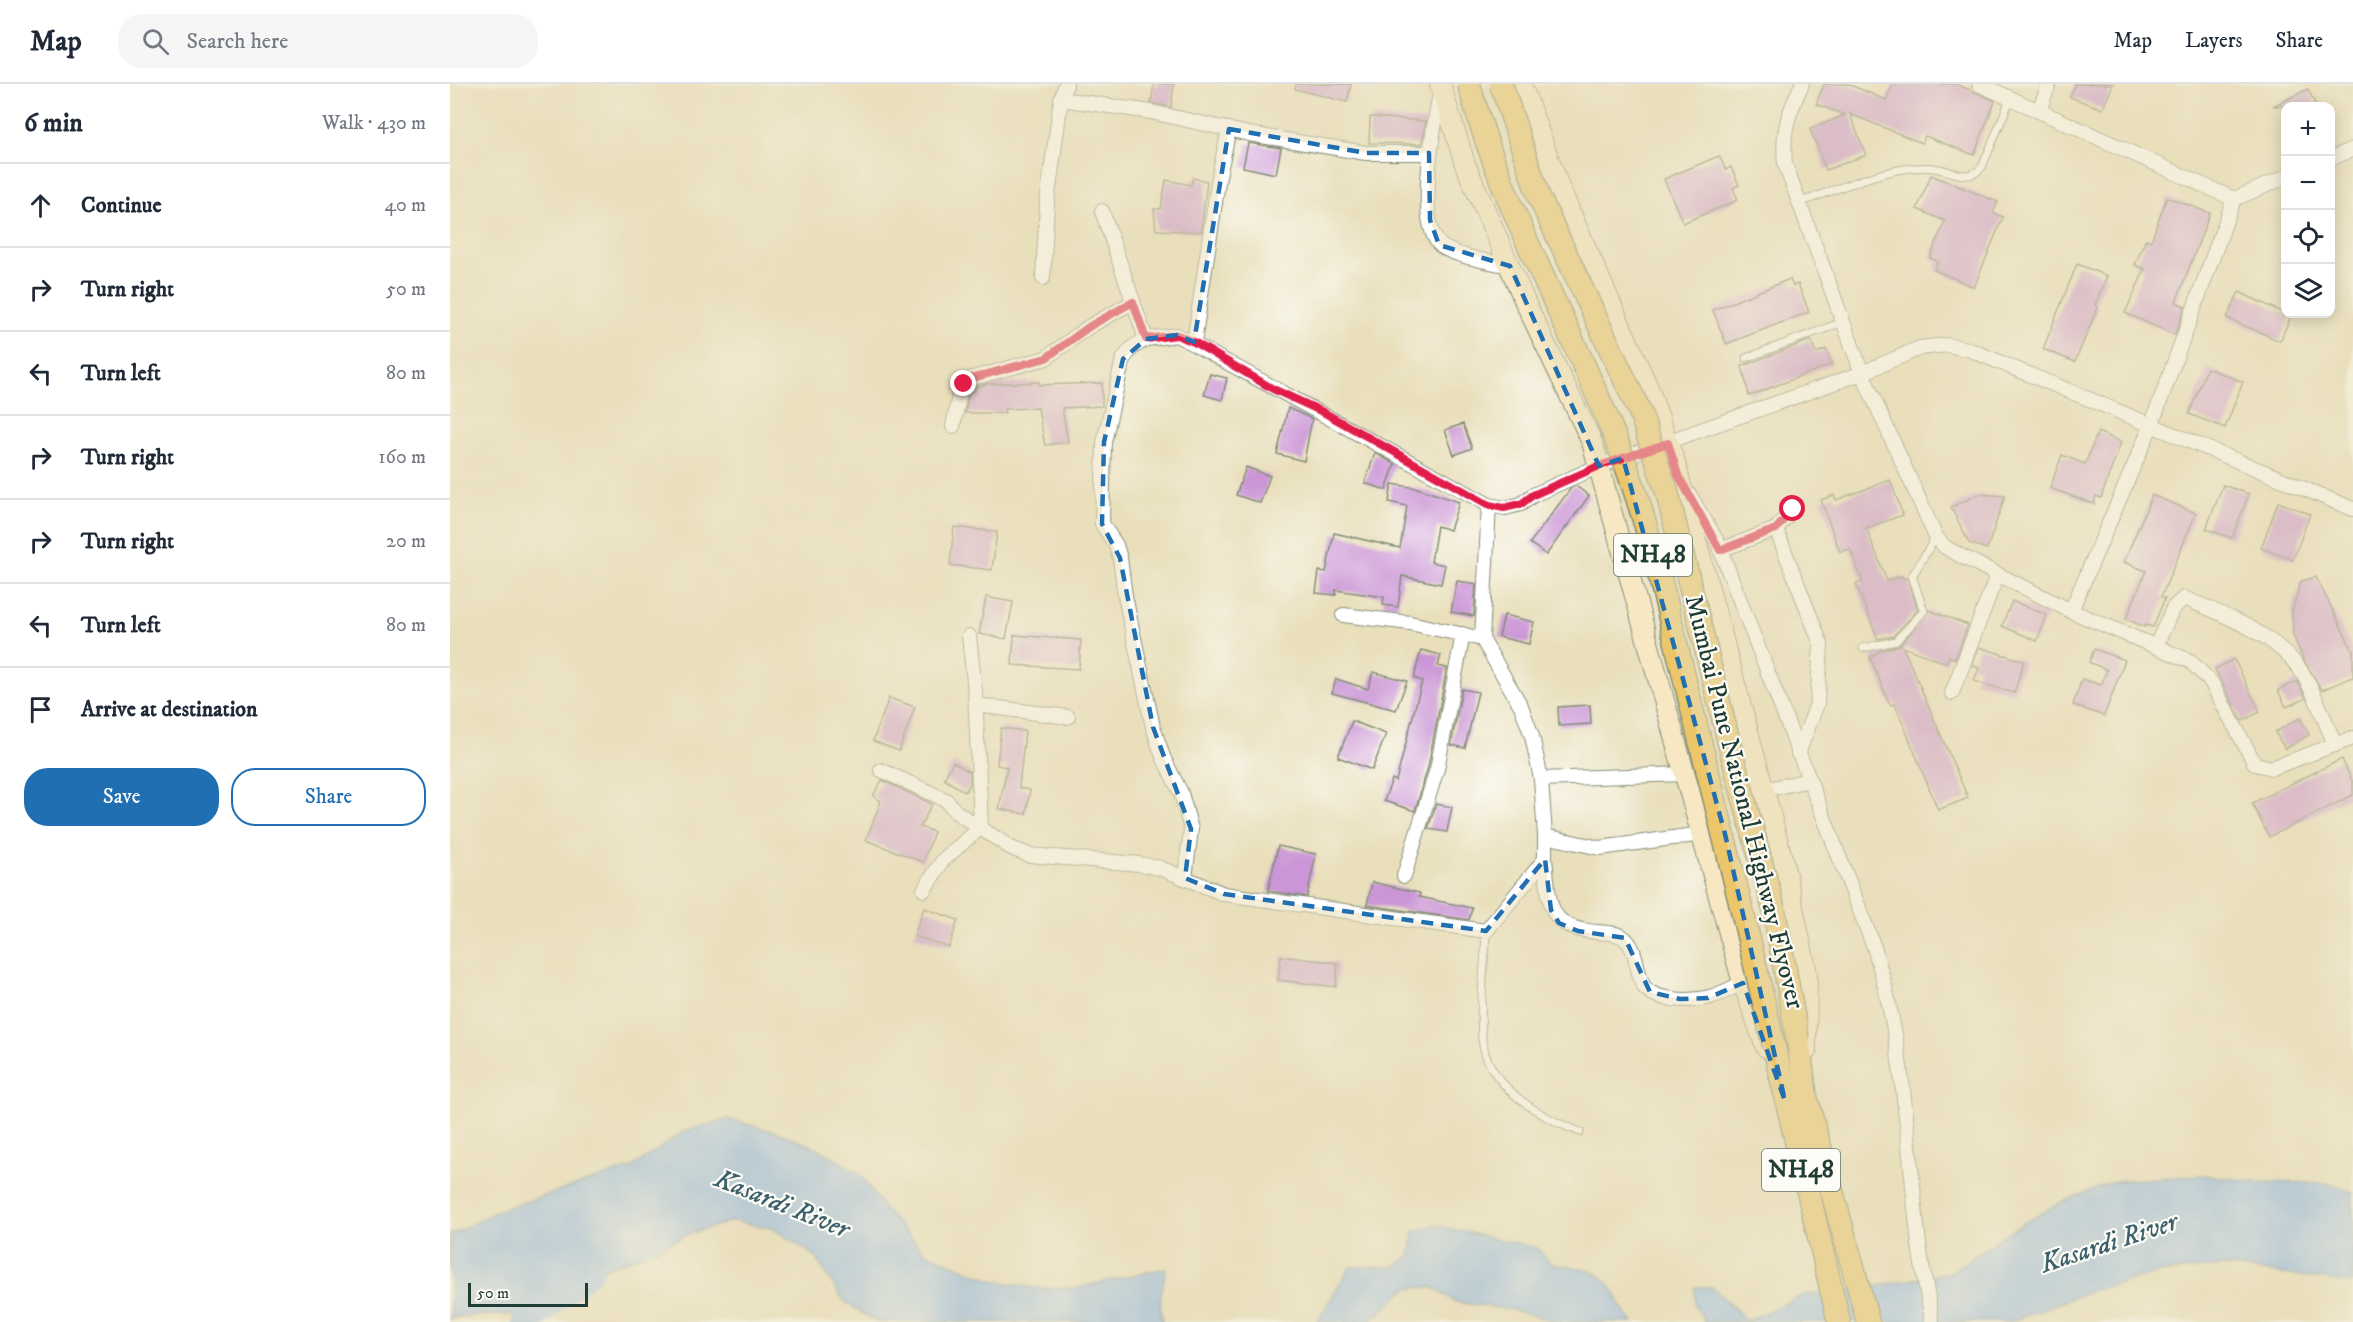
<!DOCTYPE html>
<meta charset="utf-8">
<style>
:root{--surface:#fff;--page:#f6f6f7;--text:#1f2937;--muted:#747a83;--line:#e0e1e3;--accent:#1f6fb2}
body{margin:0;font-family:"IM FELL DW Pica",serif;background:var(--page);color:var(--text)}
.controls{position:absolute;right:18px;top:18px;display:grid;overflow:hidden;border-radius:12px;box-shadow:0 3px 15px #0003}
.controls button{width:54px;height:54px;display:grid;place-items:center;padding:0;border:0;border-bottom:2px solid var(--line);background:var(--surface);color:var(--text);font:30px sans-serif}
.scale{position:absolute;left:18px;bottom:15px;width:120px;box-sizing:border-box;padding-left:6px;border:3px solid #1f3d34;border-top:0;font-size:16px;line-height:21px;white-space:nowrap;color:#1f3d34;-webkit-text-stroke:4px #fdfcf7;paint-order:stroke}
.stop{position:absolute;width:18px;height:18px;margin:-14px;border:4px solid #e11d48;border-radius:50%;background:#fff}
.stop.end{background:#e11d48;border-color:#fff;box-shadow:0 2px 6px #0008}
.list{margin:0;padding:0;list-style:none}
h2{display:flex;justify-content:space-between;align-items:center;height:78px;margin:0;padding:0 24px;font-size:26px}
h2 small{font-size:20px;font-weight:400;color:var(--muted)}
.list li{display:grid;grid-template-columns:39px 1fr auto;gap:18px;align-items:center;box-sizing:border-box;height:84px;padding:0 24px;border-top:2px solid var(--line)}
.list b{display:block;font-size:22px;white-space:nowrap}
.list em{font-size:20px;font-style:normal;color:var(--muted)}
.actions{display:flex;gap:12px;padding:18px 24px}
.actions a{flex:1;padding:14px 0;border:2px solid var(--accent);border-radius:24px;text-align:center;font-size:21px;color:var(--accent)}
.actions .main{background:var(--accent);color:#fff}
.icon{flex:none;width:33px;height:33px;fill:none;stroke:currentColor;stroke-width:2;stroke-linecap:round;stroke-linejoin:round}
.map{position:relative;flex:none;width:1903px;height:1238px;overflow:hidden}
header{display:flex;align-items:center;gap:36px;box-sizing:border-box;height:84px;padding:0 30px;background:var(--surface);border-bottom:2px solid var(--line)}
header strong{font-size:28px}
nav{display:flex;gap:33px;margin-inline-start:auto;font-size:21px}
.search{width:420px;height:54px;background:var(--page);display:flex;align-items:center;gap:15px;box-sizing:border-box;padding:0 21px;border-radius:24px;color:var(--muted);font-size:22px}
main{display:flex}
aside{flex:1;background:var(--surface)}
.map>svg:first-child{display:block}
.water{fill:#84b5f0;stroke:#527992;stroke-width:1.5}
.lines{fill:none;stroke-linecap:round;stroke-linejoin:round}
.river{stroke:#84b5f0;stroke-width:28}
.building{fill:#cb95d7}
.service-casing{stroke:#848e78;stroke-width:9}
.minor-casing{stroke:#848e78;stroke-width:16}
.secondary-casing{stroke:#848e78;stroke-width:22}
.trunk-casing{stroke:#848e78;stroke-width:25}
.service{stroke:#fff;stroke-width:7}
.minor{stroke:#fff;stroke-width:14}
.secondary{stroke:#f7e8c3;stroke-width:20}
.trunk{stroke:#ecc669;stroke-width:22}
.trunk-bridge-casing{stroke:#848e78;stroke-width:25;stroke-linecap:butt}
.trunk-bridge{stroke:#ecc669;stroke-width:22}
.route{stroke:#e11d48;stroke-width:8}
.marked{fill:none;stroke:#1f6fb2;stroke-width:4.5;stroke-dasharray:12 8;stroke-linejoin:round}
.labels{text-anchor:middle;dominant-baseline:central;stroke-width:4.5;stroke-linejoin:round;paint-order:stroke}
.shield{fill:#fdfcf7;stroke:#62766e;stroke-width:1.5}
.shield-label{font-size:24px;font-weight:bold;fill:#1f3d34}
.street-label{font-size:26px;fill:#1f3d34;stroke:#fdfcf7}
.water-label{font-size:27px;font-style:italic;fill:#3d616c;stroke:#fdfcf7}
</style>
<header>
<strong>Map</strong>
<div class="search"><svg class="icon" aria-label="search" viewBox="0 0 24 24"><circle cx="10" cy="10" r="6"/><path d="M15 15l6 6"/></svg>Search here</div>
<nav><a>Map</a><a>Layers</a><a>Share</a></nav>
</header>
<main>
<aside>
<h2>6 min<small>Walk · 430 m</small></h2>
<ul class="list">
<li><svg class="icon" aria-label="ahead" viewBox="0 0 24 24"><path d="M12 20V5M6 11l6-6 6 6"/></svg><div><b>Continue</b></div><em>40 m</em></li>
<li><svg class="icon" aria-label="right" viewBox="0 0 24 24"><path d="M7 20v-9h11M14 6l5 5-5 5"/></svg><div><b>Turn right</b></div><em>50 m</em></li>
<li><svg class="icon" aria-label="left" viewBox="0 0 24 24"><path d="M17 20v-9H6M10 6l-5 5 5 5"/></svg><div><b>Turn left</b></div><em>80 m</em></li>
<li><svg class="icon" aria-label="right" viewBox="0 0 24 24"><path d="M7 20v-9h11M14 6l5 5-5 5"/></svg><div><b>Turn right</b></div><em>160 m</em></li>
<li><svg class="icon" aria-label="right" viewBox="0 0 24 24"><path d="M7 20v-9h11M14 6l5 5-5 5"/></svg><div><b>Turn right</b></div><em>20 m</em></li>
<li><svg class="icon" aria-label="left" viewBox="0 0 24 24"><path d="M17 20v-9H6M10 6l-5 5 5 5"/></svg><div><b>Turn left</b></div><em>80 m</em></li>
<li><svg class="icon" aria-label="arrive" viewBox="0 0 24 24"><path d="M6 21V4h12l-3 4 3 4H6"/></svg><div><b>Arrive at destination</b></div></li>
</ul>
<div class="actions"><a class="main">Save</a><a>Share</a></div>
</aside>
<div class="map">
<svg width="1903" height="1238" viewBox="0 0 1903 1238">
<rect width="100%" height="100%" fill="#fdfcf7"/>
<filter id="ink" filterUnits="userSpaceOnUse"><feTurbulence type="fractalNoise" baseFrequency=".0167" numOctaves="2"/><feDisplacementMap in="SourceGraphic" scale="12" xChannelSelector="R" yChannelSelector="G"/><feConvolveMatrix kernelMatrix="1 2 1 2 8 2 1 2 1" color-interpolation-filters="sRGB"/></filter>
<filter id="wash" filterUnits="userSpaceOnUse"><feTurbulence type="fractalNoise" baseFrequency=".008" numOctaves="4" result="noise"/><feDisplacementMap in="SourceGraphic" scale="24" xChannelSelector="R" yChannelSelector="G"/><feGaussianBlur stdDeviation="1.35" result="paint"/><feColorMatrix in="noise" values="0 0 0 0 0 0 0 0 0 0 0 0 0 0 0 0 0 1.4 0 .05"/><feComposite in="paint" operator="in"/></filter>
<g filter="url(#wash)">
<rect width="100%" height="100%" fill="#e9dfbb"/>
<g class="water">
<path d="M 278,1035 L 333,1050 L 371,1066 L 409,1089 L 435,1126 L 474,1168 L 541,1196 L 586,1204 L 627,1204 L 716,1184 L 710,1215 L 712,1238 L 426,1238 L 394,1217 L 364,1171 L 322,1144 L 282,1137 L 235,1151 L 208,1165 L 149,1187 L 81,1230 L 12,1232 L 0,1235 L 0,1151 L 50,1126 L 181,1084 L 235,1047 Z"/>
<path d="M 1754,1091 L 1808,1098 L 1877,1099 L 1903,1108 L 1903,1199 L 1774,1182 L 1709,1189 L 1640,1207 L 1559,1238 L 1253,1238 L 1254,1235 L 1245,1222 L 1245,1203 L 1262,1203 L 1297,1237 L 1354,1211 L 1419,1204 L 1501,1188 L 1560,1147 L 1612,1118 L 1665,1097 Z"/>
<path d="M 984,1141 L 1087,1164 L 1101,1180 C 1120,1182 1144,1183 1158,1199 C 1169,1210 1168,1225 1183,1238 L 1105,1238 L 1068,1227 L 1006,1218 L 982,1203 L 957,1204 L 920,1238 L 867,1238 L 900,1183 L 944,1183 L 960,1172 L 964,1148 Z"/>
</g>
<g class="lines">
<path class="river" d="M 77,1238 L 139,1186"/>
</g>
<g id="blocks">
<g class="building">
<path d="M 704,0 L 724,0 L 721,23 L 701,19 Z"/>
<path d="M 846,0 L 901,0 L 897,18 L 845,5 Z"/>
<path d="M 1374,0 L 1398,0 L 1436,16 L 1443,0 L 1506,0 L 1545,17 L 1524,71 L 1475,52 L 1472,59 L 1400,30 L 1416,71 L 1376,86 L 1360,45 L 1395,31 L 1366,20 Z"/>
<path d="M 1625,0 L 1663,0 L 1653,25 L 1620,13 Z"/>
<path d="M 1858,5 L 1866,22 L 1823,22 Z"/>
<path d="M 920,33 L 976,37 L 972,60 L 919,59 Z"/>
<path d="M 798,59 L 831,64 L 826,90 L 793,83 Z"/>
<path d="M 1269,72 L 1276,86 L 1281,83 L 1289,101 L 1283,104 L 1288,116 L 1233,139 L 1214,95 Z"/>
<path d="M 1481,91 L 1548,118 L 1543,129 L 1553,133 L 1524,203 L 1484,186 L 1488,178 L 1480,174 L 1495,137 L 1467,125 Z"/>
<path d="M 743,94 L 757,97 L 751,148 L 706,146 L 704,125 L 711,125 L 716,96 L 741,101 Z"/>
<path d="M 1717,113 L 1760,129 L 1726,218 L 1735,222 L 1725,251 L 1675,229 L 1695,185 L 1685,181 L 1696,155 L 1701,157 Z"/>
<path d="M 1627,180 L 1657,192 L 1645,221 L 1648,223 L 1625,278 L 1593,265 Z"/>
<path d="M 1340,195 L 1343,202 L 1348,200 L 1359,228 L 1276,260 L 1263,226 Z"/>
<path d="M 1789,208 L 1836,230 L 1842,230 L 1830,257 L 1777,234 Z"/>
<path d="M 1361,256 L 1366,269 L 1376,265 L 1382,280 L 1299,312 L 1292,282 Z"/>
<path d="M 1757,284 L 1793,298 L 1775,344 L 1739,330 Z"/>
<path d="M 760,290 L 777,294 L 772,316 L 754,311 Z"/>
<path d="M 589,298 L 589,301 L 652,299 L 652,322 L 612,324 L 618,358 L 595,361 L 588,324 L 554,325 L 555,329 L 515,329 L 519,308 L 525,307 L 525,303 L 537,300 Z"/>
<path d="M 838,324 L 862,335 L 854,377 L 827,370 Z"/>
<path d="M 1013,340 L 1022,364 L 1004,371 L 995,346 Z"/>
<path d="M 1648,348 L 1671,358 L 1651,414 L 1646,412 L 1644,420 L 1600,404 L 1612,371 L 1635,380 Z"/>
<path d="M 925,369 L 945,380 L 936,406 L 915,399 Z"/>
<path d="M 796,383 L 820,392 L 810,419 L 786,411 Z"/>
<path d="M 1440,396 L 1453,431 L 1416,444 L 1437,497 L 1452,492 L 1453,495 L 1457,494 L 1468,526 L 1443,552 L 1428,555 L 1406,500 L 1413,498 L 1400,465 L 1390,468 L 1371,416 L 1384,411 L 1386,416 Z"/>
<path d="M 942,400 L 967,404 L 1009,418 L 1000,446 L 987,442 L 981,478 L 995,481 L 991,500 L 952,492 L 948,523 L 933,521 L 934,513 L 886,506 L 886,511 L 866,509 L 869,487 L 876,488 L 884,449 L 950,464 L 957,422 L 939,418 Z"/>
<path d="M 1773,401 L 1799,410 L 1782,454 L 1756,445 Z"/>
<path d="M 1126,402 L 1139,412 L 1096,471 L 1080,459 L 1121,404 Z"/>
<path d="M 1529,410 L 1555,412 L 1537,465 L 1519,459 L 1501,423 Z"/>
<path d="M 1702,411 L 1746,429 L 1711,513 L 1715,514 L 1703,543 L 1696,541 L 1695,543 L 1676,535 L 1696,487 L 1674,478 Z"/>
<path d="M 1828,418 L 1860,430 L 1843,476 L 1811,464 Z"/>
<path d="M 504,443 L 547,448 L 542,486 L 500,481 Z"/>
<path d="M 1866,493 L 1903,567 L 1903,593 L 1872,606 L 1853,575 L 1843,551 L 1842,527 L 1851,497 Z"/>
<path d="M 1007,497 L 1026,500 L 1024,532 L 1001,528 Z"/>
<path d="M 536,513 L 563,518 L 556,555 L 529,550 Z"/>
<path d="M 1562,517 L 1597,531 L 1587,557 L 1552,542 Z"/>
<path d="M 1479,526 L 1518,541 L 1505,575 L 1499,572 L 1496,579 L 1453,563 L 1518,714 L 1488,726 L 1445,620 L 1440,621 L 1420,573 L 1432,566 L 1450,561 Z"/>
<path d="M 1054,531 L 1084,538 L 1079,560 L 1049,553 Z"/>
<path d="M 564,551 L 631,556 L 629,585 L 562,581 Z"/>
<path d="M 1529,563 L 1574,577 L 1564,609 L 1524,597 L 1529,584 L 1522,581 Z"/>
<path d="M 1644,565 L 1675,576 L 1654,632 L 1623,621 L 1632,595 L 1651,601 L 1657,586 L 1639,578 Z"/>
<path d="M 971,566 L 991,571 L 988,582 L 997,584 L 978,683 L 965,727 L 934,717 L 942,695 L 946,697 L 972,597 L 964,594 Z"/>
<path d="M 1784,575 L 1810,628 L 1792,637 L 1765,585 Z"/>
<path d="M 923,588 L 957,597 L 946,626 L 882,609 L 886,595 L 918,605 Z"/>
<path d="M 1847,597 L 1856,614 L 1836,623 L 1828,606 Z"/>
<path d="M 1012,605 L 1028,608 L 1015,664 L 1001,661 Z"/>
<path d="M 439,614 L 465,623 L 449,667 L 423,657 Z"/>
<path d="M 1140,621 L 1141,640 L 1109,642 L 1108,623 Z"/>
<path d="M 1850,634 L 1859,651 L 1835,665 L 1825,648 Z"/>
<path d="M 902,637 L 936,650 L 922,686 L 888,673 Z"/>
<path d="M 551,644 L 575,647 L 569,704 L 580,706 L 576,730 L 549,725 L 557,683 L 547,681 Z"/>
<path d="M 1892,675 L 1903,699 L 1903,711 L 1819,753 L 1802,719 Z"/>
<path d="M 503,678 L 520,688 L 520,700 L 515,708 L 494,695 Z"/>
<path d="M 432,696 L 482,720 L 470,743 L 484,748 L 473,778 L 416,756 L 431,717 L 423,712 Z"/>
<path d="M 986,720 L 1002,723 L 997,748 L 978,745 Z"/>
<path d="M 828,762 L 866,770 L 857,813 L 818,807 Z"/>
<path d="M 922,798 L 970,809 L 969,813 L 1022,824 L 1019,836 L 917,821 Z"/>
<path d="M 474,824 L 508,836 L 499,863 L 464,852 Z"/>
<path d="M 831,872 L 888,879 L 886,903 L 828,896 Z"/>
</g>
</g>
</g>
<g filter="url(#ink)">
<use href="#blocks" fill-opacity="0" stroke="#848e78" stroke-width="1.5"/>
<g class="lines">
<g class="service-casing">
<g id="service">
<path d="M 1349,119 C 1389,105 1446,77 1489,85 C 1504,88 1520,98 1532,83 L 1560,16"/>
<path d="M 1296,274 L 1393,238"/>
<path d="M 1413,564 L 1446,557 L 1474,527 L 1462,492 L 1486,453"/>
<path d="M 1036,847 C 1035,882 1029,919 1032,954 C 1036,1002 1090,1033 1130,1048"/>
</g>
</g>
<g class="minor-casing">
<g id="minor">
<path d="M 1352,0 C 1338,30 1332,46 1335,80 L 1412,289 L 1486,453 L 1495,463 L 1509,471 L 1621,527 L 1740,577 L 1761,598 L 1805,680 L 1822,684 L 1903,654"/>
<path d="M 1529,0 L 1784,115 L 1836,93"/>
<path d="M 990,9 C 984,41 966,135 989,160 C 1000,172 1043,178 1060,182"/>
<path d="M 611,15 L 701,28 L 799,50 L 916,69 L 979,69"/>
<path d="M 1589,27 L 1599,0"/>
<path d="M 1880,75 L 1903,65"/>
<path d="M 652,127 L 696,255"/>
<path d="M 593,194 L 597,119 L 611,15 L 616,0"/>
<path d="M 744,258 L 769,92 L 779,45"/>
<path d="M 503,342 L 511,303 L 519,295 L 596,274 L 640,242 L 683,218"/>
<path d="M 1239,410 L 1267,457 L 1424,863 C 1454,959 1457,1053 1468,1152 C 1471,1181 1478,1210 1482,1238"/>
<path d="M 1326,445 L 1371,560 L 1367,620 L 1348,670"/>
<path d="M 1270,466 L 1326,445 L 1343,425"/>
<path d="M 1621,527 L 1701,342 L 1784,115"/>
<path d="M 893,531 L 960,539 L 1032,555"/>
<path d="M 1706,562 L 1723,524 L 1734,514 C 1774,531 1829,551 1853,590 C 1866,611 1875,637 1885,661"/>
<path d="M 1502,609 L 1547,491"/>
<path d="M 526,621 L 618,633"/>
<path d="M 431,686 L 496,716 L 506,728 L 561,764 L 579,771 L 689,780 L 710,784 L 774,810 L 1036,847 L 1095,775 L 1095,752 L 1091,695 L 1082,652 L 1071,622 L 1032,555 L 1039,421"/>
<path d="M 1091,695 L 1235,690"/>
<path d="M 1314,706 L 1359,696"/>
<path d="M 1095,752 L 1150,764 L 1252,750"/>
<path d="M 1095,775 C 1100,818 1095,845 1147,848 C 1155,849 1165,848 1173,853 C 1187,863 1186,885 1192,899 C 1200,918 1242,918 1260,913 C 1271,910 1282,904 1293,899"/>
<path d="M 954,792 L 987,685 L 1013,550"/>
<path d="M 735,794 L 741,745 L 731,709 L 713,673 L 703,643 L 675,512 L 670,474 L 666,461 L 652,440 L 654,358 L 673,275 L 683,263 L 696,255 L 727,251 L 1039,421 L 1055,424 L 1071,420 L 1083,411 L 1149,382 L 1412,289 L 1470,264 L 1497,261 L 1518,265 L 1903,425"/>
<path d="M 474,806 L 493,776 L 531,743 L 525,607 L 519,552"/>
</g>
</g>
<g class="secondary-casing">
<g id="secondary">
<path d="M 990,0 L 1015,80 L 1076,220 L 1142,358 L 1293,899 L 1316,963"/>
<path d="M 1071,0 L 1109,103 L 1199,306 L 1225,379 L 1333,777 L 1357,889 L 1356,967"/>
</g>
</g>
<g class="trunk-casing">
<g id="trunk">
<path d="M 1348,957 L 1356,1013 L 1418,1238"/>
<path d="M 1324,963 L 1389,1238"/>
</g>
</g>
<use href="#service" class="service"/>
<use href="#minor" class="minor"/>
<use href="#secondary" class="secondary"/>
<use href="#trunk" class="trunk"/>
<g class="trunk-bridge-casing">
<g id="trunk-bridge">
<path d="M 1019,0 C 1054,132 1126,249 1174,376 C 1203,454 1220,536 1240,617 C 1269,732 1298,847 1324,963"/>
<path d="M 1051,0 L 1089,113 L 1190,328 L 1217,408 L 1281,667 L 1324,826 L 1348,957"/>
</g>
</g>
<use href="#trunk-bridge" class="trunk-bridge"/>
</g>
</g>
<g class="lines" filter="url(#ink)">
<path class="route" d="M 514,300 L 519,295 L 596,274 L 640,242 L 683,218 L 696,255 L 727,251 L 744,258 L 823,305 L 873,328 L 1039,421 L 1054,424 L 1071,420 L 1083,411 L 1149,382 L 1218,359 L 1228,391 L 1270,466 L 1326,445 L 1343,425"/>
</g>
<path d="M0 0H1903V1238H0ZM 779,45 L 916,69 L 979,69 L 980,136 L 989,161 L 1060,182 L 1149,382 L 1173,374 L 1275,750 L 1335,1017 L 1293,899 L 1258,914 L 1230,915 L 1200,908 L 1175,854 L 1128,847 L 1109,839 L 1101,826 L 1095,775 L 1036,847 L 774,810 L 735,794 L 741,745 L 703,643 L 670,474 L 652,440 L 654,358 L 673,275 L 696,255 L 727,251 L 744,258 Z" fill="#e9dfbb" fill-opacity=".55" fill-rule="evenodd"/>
<path class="marked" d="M 779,45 L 916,69 L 979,69 L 980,136 L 989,161 L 1060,182 L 1149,382 L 1173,374 L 1275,750 L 1335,1017 L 1293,899 L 1258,914 L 1230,915 L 1200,908 L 1175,854 L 1128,847 L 1109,839 L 1101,826 L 1095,775 L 1036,847 L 774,810 L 735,794 L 741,745 L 703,643 L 670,474 L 652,440 L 654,358 L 673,275 L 696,255 L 727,251 L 744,258 Z"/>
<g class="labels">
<g class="shield">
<rect x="1164" y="450" width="78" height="42" rx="4.5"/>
<rect x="1312" y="1065" width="78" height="42" rx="4.5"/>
</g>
<g class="shield-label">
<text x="1203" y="471">NH48</text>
<text x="1351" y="1086">NH48</text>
</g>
<g class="street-label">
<text transform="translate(1294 718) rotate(76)">Mumbai Pune National Highway Flyover</text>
</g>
<g class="water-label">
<text transform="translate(332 1120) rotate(22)">Kasardi River</text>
<text transform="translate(1659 1159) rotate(-18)">Kasardi River</text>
</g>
</g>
</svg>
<div class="controls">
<button>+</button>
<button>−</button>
<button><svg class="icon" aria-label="locate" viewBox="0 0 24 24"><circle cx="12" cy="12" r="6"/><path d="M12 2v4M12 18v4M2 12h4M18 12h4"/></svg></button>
<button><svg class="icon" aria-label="layers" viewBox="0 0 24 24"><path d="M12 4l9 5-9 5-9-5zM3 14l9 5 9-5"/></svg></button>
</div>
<div class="scale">50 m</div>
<div class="stop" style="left:1343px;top:425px"></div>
<div class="stop end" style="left:514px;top:300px"></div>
</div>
</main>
